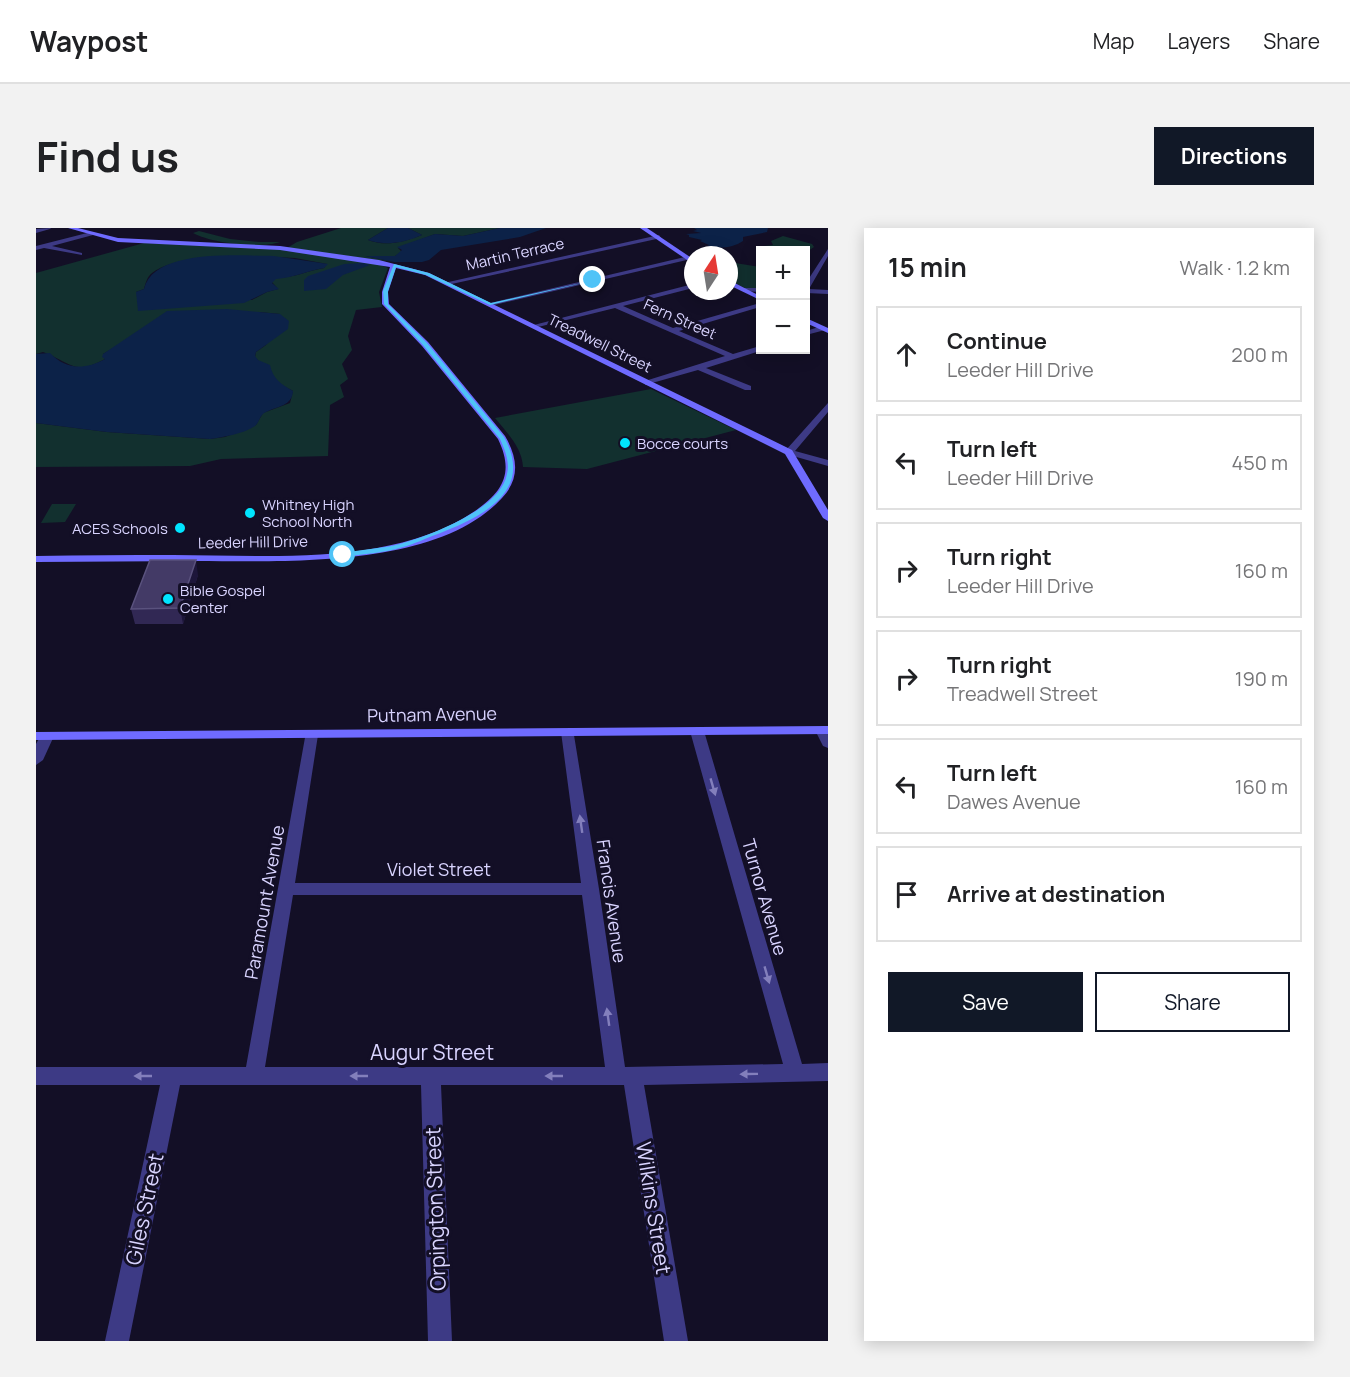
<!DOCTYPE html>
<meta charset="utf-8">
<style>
:root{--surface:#fff;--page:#f2f2f2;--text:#202124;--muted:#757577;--line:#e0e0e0;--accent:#111827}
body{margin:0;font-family:Manrope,sans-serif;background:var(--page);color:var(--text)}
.controls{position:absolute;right:18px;top:18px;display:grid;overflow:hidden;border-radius:0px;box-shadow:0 3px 15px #0003}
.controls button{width:54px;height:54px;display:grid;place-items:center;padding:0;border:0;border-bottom:2px solid var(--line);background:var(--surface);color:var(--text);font:30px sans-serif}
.compass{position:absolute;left:648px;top:18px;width:54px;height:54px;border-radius:50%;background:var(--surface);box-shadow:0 3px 15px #0003;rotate:12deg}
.stop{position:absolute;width:18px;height:18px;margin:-14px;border:4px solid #4fc3f7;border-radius:50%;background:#fff}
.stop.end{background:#4fc3f7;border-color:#fff;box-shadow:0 2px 6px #0008}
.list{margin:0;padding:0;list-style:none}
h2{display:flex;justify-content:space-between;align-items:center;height:78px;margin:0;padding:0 24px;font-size:26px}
h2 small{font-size:20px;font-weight:400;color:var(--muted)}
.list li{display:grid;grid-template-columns:39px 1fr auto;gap:18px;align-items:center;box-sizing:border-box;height:96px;margin:0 12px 12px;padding:0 12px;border:2px solid var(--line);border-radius:0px}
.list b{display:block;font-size:22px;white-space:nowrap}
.list p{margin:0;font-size:20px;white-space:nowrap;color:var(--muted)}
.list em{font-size:20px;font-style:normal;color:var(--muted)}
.actions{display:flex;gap:12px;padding:18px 24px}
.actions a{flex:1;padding:14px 0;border:2px solid var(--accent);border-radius:0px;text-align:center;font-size:21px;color:var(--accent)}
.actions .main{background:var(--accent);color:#fff}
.icon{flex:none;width:33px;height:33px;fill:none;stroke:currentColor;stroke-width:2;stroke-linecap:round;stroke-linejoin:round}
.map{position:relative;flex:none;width:792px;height:1113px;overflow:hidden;border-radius:0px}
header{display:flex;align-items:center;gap:36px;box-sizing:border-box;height:84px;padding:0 30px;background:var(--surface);border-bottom:2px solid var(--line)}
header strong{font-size:28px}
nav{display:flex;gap:33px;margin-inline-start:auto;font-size:21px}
.intro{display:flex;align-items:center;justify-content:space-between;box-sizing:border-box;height:144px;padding:0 36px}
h1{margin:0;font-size:42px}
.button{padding:15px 27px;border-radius:0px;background:var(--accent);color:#fff;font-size:21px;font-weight:700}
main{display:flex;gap:36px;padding:0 36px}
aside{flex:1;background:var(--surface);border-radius:0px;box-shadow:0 3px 15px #0003}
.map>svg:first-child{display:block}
.green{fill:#12302f;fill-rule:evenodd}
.water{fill:#0c2248}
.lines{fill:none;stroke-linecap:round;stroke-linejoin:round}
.street{fill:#3d3a85;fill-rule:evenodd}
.secondary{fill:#6f6bff;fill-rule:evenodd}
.wall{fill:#312854}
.shaded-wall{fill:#1d163a}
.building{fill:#433a66;stroke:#5a527e;stroke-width:1.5}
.oneway{fill:#837fbc}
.route{fill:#4fc3f7}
.poi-dot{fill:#00e5ff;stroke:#130f26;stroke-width:2}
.labels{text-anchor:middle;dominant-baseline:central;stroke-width:6;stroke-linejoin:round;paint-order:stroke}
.far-street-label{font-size:15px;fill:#d9d4ff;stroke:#130f26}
.far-poi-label{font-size:15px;fill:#d9d4ff;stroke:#130f26;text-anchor:start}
.street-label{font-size:18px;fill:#d9d4ff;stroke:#130f26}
.near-street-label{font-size:21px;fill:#d9d4ff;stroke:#130f26}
</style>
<header>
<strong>Waypost</strong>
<nav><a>Map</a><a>Layers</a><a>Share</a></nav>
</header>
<div class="intro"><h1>Find us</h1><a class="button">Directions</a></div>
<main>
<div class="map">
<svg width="792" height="1113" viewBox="0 0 792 1113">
<rect width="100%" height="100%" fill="#130f26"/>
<g class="green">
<path d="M 305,0 L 352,0 L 332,12 C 350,19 367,14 386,7 L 372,0 L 464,0 L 427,8 L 399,6 L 362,20 L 366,24 L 359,28 L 330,28 L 358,34 L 251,20 L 261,14 Z"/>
<path d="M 163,3 L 194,11 L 223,14 L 244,14 C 224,21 175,15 157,5 Z"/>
<path d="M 747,8 L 776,16 L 778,19 L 772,23 L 773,37 L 770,40 L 770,22 L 728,22 L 728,18 L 737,17 L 735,13 Z"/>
<path d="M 108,15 L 242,21 L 343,36 L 352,40 L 343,64 L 346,79 L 320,82 L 312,108 L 316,122 L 306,136 L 312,151 L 304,157 L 308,169 L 294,177 L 292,228 L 185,231 L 154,238 L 0,239 L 0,195 L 71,204 L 174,211 L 189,209 L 220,197 L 227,185 L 254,175 L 257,163 L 244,156 L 219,129 L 220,124 L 230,117 L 244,86 L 223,84 L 79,119 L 67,126 L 69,131 C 38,148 36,135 7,124 L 0,126 L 0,45 ZM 217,28 L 259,30 L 291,36 L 288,40 C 271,43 257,50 240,50 L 236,54 L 242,61 L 231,64 L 216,72 L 100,64 L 108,61 C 110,54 111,49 116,45 C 135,29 193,28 217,28 Z"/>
<path d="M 693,34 L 724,39 L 724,61 L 709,60 L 693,52 Z"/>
<path d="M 615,161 L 700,202 L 551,241 L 487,239 C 486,219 471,205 459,190 Z"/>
<path d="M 16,276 L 40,276 L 29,294 L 5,295 Z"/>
</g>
<g class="water">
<path d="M 352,0 L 372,0 L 386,7 C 367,15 351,18 332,12 Z"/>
<path d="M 464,0 L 510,0 L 484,9 L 405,22 L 393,32 L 386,34 L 358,34 L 329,28 L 359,28 L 366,22 L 361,19 L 399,6 L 427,8 Z"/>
<path d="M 658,0 L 732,0 L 731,4 L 707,9 L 707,13 C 697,20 683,21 671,18 L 673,17 L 664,13 L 666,12 L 653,9 L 653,7 L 650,6 L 665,5 L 657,3 L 661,2 Z"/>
<path d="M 238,28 L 292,36 L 288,40 C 271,43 257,50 240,51 L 236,55 L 243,61 L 231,64 L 208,75 L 102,83 L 100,64 L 108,61 C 118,20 205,28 238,28 Z"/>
<path d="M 327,35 L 334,37 L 307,47 L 290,61 L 268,63 L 268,52 L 272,48 L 308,36 Z"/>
<path d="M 191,81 L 244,86 L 253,93 L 252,101 L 220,124 L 219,128 L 222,132 L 234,137 C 237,151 245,156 257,163 C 256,178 242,178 230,184 C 223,187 224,194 219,198 C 207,206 188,209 174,211 L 71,204 L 0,195 L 0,126 L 14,125 C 30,142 49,142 69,131 L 66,129 L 67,126 L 131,83 Z"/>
</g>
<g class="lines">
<g class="street">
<path d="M 15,0 L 14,1 L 0,5 L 0,1 Z"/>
<path d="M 55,4 L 57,7 L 16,18 L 46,25 L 46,27 L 8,20 L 0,22 L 0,18 Z"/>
<path d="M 623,7 L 625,10 L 411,57 L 408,55 Z"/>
<path d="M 792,21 L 792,28 L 773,61 L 792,62 L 792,66 L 770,65 L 770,55 Z"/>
<path d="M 653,28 L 655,31 L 454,78 L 450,76 Z"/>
<path d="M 657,56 L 657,60 L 587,78 L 637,100 L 724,75 L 724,79 L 643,103 L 697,126 L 724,118 L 724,122 L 727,122 L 670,140 L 715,158 L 715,162 L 709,162 L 662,142 L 609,157 L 609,153 L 689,128 L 579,80 L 498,100 L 494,98 Z"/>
<path d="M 708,60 L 724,60 L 724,64 L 706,63 Z"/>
<path d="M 786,98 L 789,102 L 770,107 L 770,103 Z"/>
<path d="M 792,175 L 792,184 L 759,223 L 792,232 L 792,238 L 750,226 L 750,222 Z"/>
<path d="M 786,498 L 792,500 L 792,520 L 787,518 L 779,502 Z"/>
<path d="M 661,499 L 668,503 L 766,836 L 792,835 L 792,853 L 608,857 L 652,1113 L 628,1113 L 588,857 L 405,857 L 416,1113 L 392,1113 L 385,857 L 144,857 L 93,1113 L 69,1113 L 124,857 L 0,857 L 0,839 L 210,839 L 270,504 L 280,504 L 282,507 L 259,655 L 545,655 L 525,504 L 527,501 L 537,501 L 563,661 L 589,839 L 747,836 L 654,503 ZM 257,667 L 546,667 L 569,839 L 229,839 Z"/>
<path d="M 11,504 L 18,508 L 7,532 L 0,537 L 0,516 L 6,505 Z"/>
</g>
<g class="secondary">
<path d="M 32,0 L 42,0 L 82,10 L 244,18 L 343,32 L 393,45 L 756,222 L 792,282 L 792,293 L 787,290 L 749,226 L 389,47 L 360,40 L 352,64 L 353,76 L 392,114 L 469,208 C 482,230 484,251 466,270 C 401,341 248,333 160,333 C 107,333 53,334 0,334 L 0,328 C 46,327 91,327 137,327 C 232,327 356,339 439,283 C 468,263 478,244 462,211 L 386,118 L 346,76 L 346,64 L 354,39 L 244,22 L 82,14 Z"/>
<path d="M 604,0 L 611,0 L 657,31 L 657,36 Z"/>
<path d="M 693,52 L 724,68 L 724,72 L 693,57 Z"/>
<path d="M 770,90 L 792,100 L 792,105 L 770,95 Z"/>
<path d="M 792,498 L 792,506 L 0,512 L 0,504 Z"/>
</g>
</g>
<path class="wall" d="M 162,347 L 147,396 L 99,396 L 95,381 Z"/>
<path class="shaded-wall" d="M 160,332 L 162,347 L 147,396 L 144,380 Z"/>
<path class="building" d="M 114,332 L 160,332 L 144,380 L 95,381 Z"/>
<defs><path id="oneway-solid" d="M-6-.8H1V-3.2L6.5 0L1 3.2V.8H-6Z" transform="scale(1.5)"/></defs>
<g class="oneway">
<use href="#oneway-solid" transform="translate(677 559) rotate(74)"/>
<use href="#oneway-solid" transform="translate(545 596) rotate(-98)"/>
<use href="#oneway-solid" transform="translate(731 747) rotate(74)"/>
<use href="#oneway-solid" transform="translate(572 789) rotate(-98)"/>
<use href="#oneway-solid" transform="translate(713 846) rotate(179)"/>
<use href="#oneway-solid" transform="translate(107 848) rotate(180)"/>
<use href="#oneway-solid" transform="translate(323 848) rotate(-180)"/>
<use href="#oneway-solid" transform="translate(518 848) rotate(180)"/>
</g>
<path class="route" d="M 358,36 L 393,45 L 455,75 L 559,52 L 454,77 L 390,47 L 360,39 L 352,63 L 352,76 L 391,115 L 468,209 C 499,264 445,289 402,306 C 390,310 379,316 367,319 C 348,325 327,326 307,329 L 305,326 C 324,321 345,321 364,316 C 395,307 465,281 471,246 C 474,234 469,222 464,211 L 387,117 L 348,76 L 347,63 Z"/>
<g class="poi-dot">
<circle cx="589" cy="215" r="6"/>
<circle cx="214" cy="285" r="6"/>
<circle cx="144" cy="300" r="6"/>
<circle cx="132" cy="371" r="6"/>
</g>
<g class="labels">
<g class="far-street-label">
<text transform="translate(479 26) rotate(-13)">Martin Terrace</text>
<text transform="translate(644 91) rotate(24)">Fern Street</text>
<text transform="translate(564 115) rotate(26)">Treadwell Street</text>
<text transform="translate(217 314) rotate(-1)">Leeder Hill Drive</text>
</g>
<g class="far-poi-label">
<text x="601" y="215">Bocce courts</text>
<text x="226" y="276">Whitney High<tspan x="226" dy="17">School North</tspan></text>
<text x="132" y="300" text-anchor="end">ACES Schools</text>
<text x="144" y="362">Bible Gospel<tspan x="144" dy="17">Center</tspan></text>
</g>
<g class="street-label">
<text transform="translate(396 486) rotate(-1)">Putnam Avenue</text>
<text x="403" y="641">Violet Street</text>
<text transform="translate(729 669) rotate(74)">Turnor Avenue</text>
<text transform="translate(576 673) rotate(82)">Francis Avenue</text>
<text transform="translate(228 674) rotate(-80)">Paramount Avenue</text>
</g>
<g class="near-street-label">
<text x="396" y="824">Augur Street</text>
<text transform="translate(618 980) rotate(81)">Wilkins Street</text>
<text transform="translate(108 981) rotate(-78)">Giles Street</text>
<text transform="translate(399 981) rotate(-92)">Orpington Street</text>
</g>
</g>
</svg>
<div class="controls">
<button>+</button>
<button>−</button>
</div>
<svg class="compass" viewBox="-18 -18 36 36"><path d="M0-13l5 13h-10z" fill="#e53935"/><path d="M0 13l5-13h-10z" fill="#757577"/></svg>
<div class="stop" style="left:307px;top:327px"></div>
<div class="stop end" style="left:557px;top:52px"></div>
</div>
<aside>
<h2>15 min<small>Walk · 1.2 km</small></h2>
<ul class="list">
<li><svg class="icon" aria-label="ahead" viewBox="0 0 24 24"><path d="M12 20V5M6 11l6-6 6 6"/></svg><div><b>Continue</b><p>Leeder Hill Drive</p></div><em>200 m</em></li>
<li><svg class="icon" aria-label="left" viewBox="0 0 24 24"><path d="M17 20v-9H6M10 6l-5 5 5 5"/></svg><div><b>Turn left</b><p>Leeder Hill Drive</p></div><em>450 m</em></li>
<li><svg class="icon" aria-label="right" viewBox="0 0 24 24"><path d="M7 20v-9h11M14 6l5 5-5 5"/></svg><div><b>Turn right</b><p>Leeder Hill Drive</p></div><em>160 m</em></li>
<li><svg class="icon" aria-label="right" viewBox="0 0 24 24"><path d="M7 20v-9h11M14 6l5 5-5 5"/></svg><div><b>Turn right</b><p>Treadwell Street</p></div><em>190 m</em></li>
<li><svg class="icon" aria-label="left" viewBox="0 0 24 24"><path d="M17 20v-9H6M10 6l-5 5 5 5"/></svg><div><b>Turn left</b><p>Dawes Avenue</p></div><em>160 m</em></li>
<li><svg class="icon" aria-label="arrive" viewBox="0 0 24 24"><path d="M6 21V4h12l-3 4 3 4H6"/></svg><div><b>Arrive at destination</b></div></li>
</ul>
<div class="actions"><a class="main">Save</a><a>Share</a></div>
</aside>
</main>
